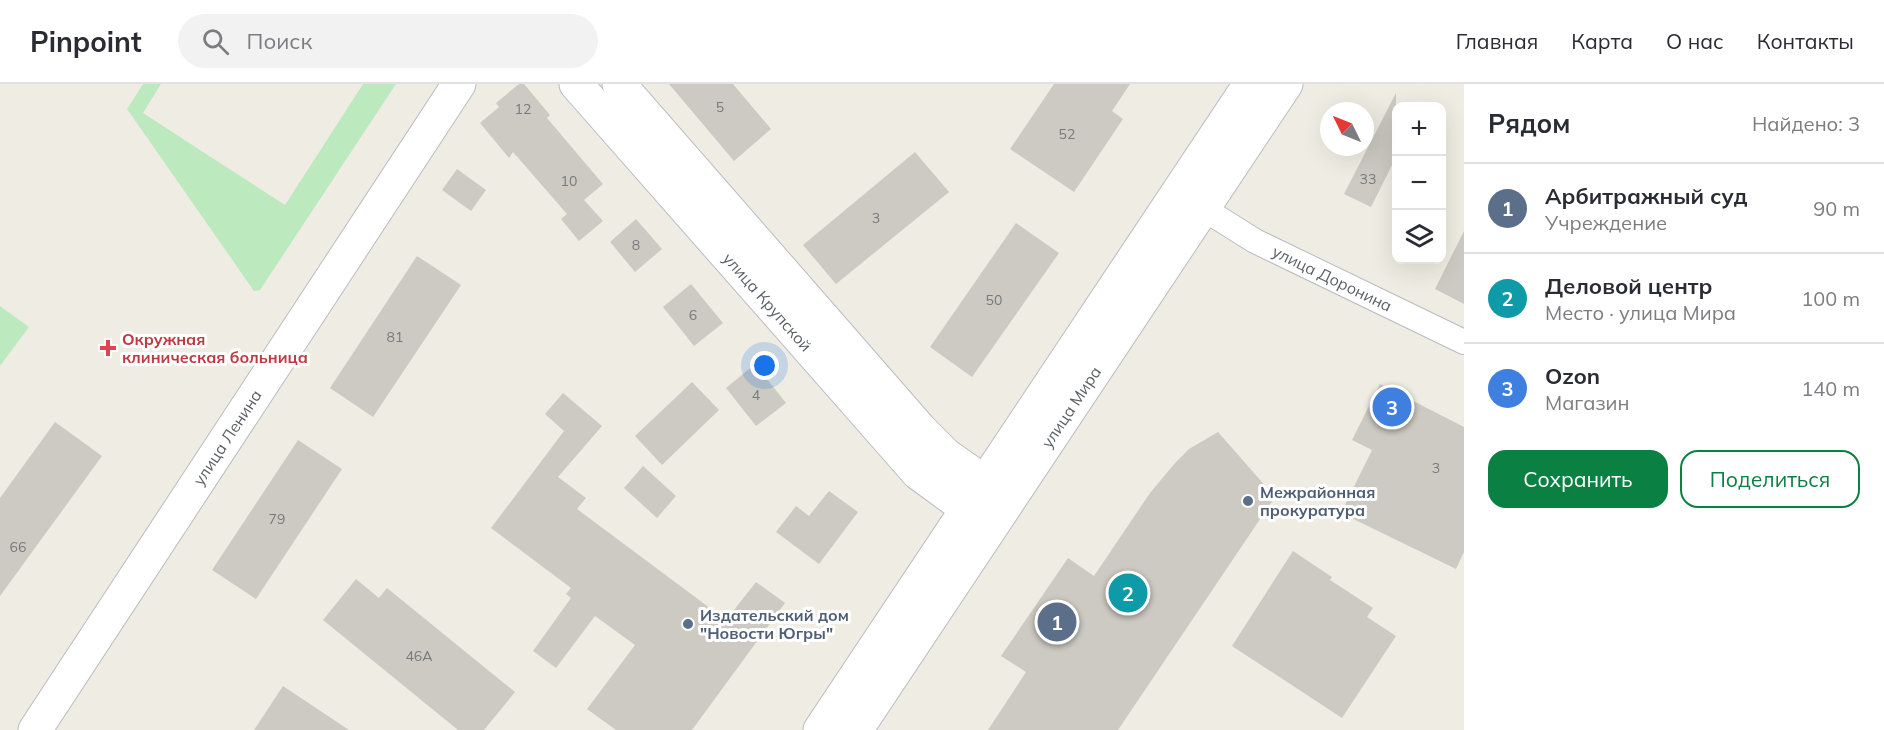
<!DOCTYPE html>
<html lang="ru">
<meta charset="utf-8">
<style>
:root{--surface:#fff;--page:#f2f2f3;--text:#2b2b33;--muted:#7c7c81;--line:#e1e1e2;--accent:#0b8043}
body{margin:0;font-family:Mulish,sans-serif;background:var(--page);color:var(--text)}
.controls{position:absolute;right:18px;top:18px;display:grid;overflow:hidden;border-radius:12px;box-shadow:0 6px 24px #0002}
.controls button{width:54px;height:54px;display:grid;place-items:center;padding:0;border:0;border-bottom:2px solid var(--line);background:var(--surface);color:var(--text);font:30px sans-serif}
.compass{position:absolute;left:1320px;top:18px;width:54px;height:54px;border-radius:50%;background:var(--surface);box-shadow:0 6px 24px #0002;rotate:313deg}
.you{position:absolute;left:765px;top:282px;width:21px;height:21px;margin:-15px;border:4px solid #fff;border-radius:50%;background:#1a73e8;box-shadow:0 0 0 9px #1a73e833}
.badge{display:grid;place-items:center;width:39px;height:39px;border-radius:50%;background:var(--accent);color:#fff;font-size:20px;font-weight:700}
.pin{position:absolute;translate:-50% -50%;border:3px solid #fff;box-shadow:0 2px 6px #0006}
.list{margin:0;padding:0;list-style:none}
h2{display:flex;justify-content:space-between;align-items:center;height:78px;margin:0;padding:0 24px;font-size:26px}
h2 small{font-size:20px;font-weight:400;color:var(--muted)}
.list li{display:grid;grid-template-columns:39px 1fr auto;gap:18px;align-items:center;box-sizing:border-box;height:90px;padding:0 24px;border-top:2px solid var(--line)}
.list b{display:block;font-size:22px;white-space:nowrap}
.list p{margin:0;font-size:20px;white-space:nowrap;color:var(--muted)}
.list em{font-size:20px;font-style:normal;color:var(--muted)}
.actions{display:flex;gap:12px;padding:18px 24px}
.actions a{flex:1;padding:14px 0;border:2px solid var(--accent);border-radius:18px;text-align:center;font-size:21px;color:var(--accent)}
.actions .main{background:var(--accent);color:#fff}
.icon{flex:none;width:33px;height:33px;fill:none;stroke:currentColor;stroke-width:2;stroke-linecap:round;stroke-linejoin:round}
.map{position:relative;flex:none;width:1464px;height:646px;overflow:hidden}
header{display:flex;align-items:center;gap:36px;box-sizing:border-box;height:84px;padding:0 30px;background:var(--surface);border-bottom:2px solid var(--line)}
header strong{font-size:28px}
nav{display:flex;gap:33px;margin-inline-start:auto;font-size:21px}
.search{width:420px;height:54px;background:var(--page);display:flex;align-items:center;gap:15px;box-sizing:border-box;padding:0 21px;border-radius:33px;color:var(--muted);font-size:22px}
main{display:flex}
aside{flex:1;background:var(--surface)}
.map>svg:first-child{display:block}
.green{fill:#bde9bf}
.building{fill:#cccac2}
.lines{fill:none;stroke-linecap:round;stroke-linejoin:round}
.street-casing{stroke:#b8bbc0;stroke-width:26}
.secondary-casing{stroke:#b8bcc2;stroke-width:35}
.street{stroke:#fff;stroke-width:24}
.secondary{stroke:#fff;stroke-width:33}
.health-dot{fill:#e0444e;stroke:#fff;stroke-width:2}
.service-dot{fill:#5c6f8a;stroke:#fff;stroke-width:2}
.labels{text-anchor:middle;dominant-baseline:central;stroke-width:6;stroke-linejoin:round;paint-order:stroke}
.number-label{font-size:14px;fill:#777a7c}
.street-label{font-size:16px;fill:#5b5f65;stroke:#fff}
.health-label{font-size:16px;font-weight:bold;fill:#be3a42;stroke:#fff;text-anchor:start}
.service-label{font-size:16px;font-weight:bold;fill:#4e5e75;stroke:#fff;text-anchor:start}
</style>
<header>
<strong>Pinpoint</strong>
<div class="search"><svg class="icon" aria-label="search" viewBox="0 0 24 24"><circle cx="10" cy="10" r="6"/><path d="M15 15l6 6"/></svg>Поиск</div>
<nav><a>Главная</a><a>Карта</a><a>О нас</a><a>Контакты</a></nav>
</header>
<main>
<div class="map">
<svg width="1464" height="646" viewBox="0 0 1464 646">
<rect width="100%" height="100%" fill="#efede3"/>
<g class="green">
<path d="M 143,0 L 161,0 L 143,29 L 285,121 L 363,0 L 396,0 L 260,206 L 254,207 L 127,25 Z"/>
<path d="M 0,222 L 29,243 L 0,282 Z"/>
</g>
<g class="building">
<path d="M 519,0 L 524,0 L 550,31 L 547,34 L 603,100 L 584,116 L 603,137 L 579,157 L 561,135 L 567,130 L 513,68 L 509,74 L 480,39 L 499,23 L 496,19 Z"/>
<path d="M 669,0 L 733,0 L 771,45 L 734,77 Z"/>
<path d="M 1054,0 L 1130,0 L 1112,27 L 1123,35 L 1074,108 L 1010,65 Z"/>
<path d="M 1396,9 L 1396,73 L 1371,123 L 1344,110 Z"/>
<path d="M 915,68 L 949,108 L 836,200 L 803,161 Z"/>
<path d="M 457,85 L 486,106 L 471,127 L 442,106 Z"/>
<path d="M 636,135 L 662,165 L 635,188 L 610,158 Z"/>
<path d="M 1016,139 L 1059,169 L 972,293 L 930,263 Z"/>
<path d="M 1464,147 L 1464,220 L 1435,205 Z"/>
<path d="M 417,172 L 461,201 L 373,333 L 330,304 Z"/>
<path d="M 691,200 L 723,239 L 694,262 L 663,223 Z"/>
<path d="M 755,280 L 786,319 L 756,342 L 726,304 Z"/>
<path d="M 692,298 L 719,326 L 662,381 L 635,352 Z"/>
<path d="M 1380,300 L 1464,343 L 1464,468 L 1456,485 L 1341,429 L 1372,366 L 1352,356 Z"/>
<path d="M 563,309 L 602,342 L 558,393 L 586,414 L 577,425 L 726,536 L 756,498 L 785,519 L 692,646 L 616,646 L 587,625 L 635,561 L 595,532 L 556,584 L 533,567 L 571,514 L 566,510 L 571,504 L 491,444 L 564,347 L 545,330 Z"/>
<path d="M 55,338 L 102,372 L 0,512 L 0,414 Z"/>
<path d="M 1218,348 L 1275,413 L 1118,646 L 988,646 L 1026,588 L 1001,572 L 1068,474 L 1094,492 L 1150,409 L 1175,379 L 1189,365 Z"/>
<path d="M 298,356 L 342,385 L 256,515 L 212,486 Z"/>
<path d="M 643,382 L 676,412 L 657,434 L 624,404 Z"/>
<path d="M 829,407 L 858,428 L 819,480 L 776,448 L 796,422 L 809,432 Z"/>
<path d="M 1293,467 L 1332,493 L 1330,496 L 1373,524 L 1367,533 L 1396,552 L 1342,634 L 1232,562 Z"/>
<path d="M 356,495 L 379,514 L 387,504 L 515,608 L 484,646 L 458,646 L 323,536 Z"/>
<path d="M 283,602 L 349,646 L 254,646 Z"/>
</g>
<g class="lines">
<g class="street-casing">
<g id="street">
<path id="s1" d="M 1204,125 L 1255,157 L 1464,258"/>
</g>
</g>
<g class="secondary-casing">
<g id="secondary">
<path id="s2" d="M 576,0 L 918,389 L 985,438"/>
<path d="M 619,0 L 921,346 L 946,371 L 1003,411"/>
<path id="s3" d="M 35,646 L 459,0"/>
<path d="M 820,646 L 1250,0"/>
<path id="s4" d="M 856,646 L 1286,0"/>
</g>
</g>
<use href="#street" class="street"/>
<use href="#secondary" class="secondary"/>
</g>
<path class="health-dot" d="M105 255h6v6h6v6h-6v6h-6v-6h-6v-6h6z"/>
<g class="service-dot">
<circle cx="1248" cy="417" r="6"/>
<circle cx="688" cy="540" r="6"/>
</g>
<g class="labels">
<g class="number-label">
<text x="720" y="23">5</text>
<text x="523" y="25">12</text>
<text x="1067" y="50">52</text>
<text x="1368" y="95">33</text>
<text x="569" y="97">10</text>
<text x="876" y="134">3</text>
<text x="636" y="161">8</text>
<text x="994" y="216">50</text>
<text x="693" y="231">6</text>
<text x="395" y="253">81</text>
<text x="756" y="311">4</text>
<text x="1436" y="384">3</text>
<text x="277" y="435">79</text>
<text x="18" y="463">66</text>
<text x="419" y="572">46А</text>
</g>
<g class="street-label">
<text stroke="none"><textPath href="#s1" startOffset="146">улица Доронина</textPath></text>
<text stroke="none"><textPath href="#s2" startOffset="290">улица Крупской</textPath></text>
<text stroke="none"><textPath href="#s4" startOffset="388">улица Мира</textPath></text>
<text stroke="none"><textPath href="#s3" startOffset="350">улица Ленина</textPath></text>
</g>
<g class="health-label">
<text x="122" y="255">Окружная<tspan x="122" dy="18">клиническая больница</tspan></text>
</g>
<g class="service-label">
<text x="1260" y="408">Межрайонная<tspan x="1260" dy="18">прокуратура</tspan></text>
<text x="700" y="531">Издательский дом<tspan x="700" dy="18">"Новости Югры"</tspan></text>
</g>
</g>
</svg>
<div class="controls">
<button>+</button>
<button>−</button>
<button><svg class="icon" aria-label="layers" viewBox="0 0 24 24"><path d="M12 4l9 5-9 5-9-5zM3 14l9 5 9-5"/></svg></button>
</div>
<svg class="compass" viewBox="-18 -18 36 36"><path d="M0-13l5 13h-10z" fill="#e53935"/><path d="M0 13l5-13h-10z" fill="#7c7c81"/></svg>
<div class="you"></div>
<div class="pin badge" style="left:1057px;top:538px;background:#5c6f8a">1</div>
<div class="pin badge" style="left:1128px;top:509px;background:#0f9aa8">2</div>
<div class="pin badge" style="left:1392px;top:323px;background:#3f7fe0">3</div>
</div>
<aside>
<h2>Рядом<small>Найдено: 3</small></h2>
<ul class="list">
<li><span class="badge" style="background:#5c6f8a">1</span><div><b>Арбитражный суд</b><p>Учреждение</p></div><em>90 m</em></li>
<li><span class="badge" style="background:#0f9aa8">2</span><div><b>Деловой центр</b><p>Место · улица Мира</p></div><em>100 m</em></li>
<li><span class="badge" style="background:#3f7fe0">3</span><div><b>Ozon</b><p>Магазин</p></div><em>140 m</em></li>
</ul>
<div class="actions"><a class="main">Сохранить</a><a>Поделиться</a></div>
</aside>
</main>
